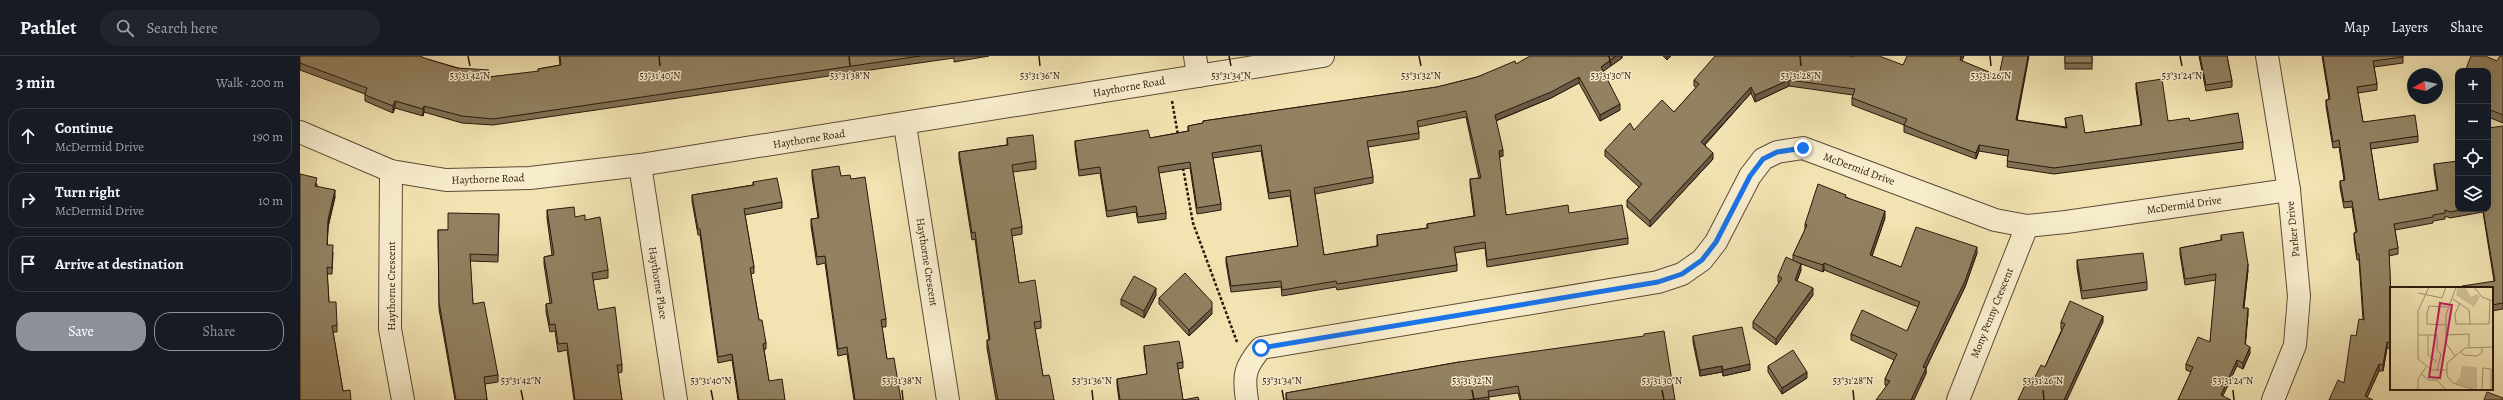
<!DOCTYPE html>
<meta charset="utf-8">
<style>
:root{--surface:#171b24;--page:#20242c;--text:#f1f3f6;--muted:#9ea1a6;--line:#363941;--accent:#8c9099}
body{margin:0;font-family:Alegreya,serif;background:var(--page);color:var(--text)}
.controls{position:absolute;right:12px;top:12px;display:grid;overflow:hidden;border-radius:8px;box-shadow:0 4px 16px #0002}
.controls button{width:36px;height:36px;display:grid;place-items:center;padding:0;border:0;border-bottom:1px solid var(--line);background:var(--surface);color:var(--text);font:20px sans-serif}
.compass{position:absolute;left:2107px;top:12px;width:36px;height:36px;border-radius:50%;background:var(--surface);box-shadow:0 4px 16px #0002;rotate:261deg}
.stop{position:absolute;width:12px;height:12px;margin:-9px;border:3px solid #1a73e8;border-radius:50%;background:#fff}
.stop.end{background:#1a73e8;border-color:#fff;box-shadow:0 1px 4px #0008}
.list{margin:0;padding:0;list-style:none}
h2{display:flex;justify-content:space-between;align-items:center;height:52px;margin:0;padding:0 16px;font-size:17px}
h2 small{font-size:13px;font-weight:400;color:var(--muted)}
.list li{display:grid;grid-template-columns:26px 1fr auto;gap:12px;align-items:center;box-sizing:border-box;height:56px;margin:0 8px 8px;padding:0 8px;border:1px solid var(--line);border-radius:16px}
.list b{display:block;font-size:15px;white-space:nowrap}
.list p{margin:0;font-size:13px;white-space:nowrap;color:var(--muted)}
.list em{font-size:13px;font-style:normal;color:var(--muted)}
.actions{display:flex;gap:8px;padding:12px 16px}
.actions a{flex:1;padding:9px 0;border:1px solid var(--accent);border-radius:16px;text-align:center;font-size:14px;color:var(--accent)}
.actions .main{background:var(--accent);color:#fff}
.icon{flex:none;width:22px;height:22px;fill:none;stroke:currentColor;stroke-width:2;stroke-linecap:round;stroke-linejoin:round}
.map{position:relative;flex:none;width:2203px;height:344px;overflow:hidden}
header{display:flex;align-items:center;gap:24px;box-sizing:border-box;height:56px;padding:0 20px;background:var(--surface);border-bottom:1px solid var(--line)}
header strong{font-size:19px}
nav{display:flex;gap:22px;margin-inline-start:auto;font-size:14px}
.search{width:280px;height:36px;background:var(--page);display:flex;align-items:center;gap:10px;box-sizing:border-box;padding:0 14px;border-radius:22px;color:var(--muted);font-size:15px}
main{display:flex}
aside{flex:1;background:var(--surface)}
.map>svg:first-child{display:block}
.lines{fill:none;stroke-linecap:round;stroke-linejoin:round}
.minor-casing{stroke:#5d4b36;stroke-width:24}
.path{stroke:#2b180c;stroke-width:2.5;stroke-dasharray:3 2;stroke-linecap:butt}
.minor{stroke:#f7edcd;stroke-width:22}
.wall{fill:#7e7054;stroke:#2b180c;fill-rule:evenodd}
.shaded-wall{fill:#665b45;stroke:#2b180c}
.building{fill:#928262;stroke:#2b180c;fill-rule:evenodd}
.route{stroke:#1a73e8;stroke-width:5}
.ticks{fill:none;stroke:#2b180c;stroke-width:1.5}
.labels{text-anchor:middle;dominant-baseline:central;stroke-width:3;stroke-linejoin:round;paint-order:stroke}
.street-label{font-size:11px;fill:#2b180c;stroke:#f7edcd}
.inset-road{fill:none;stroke:#a29270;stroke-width:1}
.view{fill:#c2185b;fill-opacity:0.15;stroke:#c2185b;stroke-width:2}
.inset-edge{fill:none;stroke:#2b180c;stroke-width:2}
.ticks-label{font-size:10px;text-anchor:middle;fill:#2b180c;stroke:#f7edcd;stroke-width:3;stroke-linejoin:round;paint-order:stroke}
</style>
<header>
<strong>Pathlet</strong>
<div class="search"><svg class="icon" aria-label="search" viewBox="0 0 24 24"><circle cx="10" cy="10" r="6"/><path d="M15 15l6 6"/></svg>Search here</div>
<nav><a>Map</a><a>Layers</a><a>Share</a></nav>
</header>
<main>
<aside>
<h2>3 min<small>Walk · 200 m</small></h2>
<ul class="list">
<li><svg class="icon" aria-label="ahead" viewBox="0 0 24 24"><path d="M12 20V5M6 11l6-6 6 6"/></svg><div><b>Continue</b><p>McDermid Drive</p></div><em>190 m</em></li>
<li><svg class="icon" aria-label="right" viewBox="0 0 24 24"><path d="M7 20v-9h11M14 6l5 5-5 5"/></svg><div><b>Turn right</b><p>McDermid Drive</p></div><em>10 m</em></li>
<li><svg class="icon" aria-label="arrive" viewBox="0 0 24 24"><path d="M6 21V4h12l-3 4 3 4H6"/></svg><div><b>Arrive at destination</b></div></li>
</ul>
<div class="actions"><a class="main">Save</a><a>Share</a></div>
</aside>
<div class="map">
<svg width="2203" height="344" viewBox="0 0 2203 344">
<rect width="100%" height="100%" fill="#f2e4b2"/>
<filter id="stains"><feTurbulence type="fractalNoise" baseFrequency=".005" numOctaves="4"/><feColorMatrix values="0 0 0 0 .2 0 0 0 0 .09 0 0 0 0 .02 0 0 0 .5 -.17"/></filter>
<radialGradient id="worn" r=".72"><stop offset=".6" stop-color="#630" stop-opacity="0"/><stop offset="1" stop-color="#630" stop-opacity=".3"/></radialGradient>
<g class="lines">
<g class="minor-casing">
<g id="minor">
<path d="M 895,0 L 898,20"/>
<path d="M 1967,0 L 1989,134 L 1999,240 L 1995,289 L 1973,344"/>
<path d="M 605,69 L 648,344"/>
<path d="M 0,76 L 91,115 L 146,124 L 230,122 L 340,109 L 1023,0"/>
<path d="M 340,109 L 376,344"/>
<path d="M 91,115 L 90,273 L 103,344"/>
<path d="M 947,344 C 943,319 945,311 961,292 L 1358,226 L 1382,218 L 1402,204 L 1416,186 L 1450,120 L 1463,103 L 1477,96 L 1503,92 L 1695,164 L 1727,170 L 1766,166 L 1989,134"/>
<path d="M 1658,344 L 1727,170"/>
</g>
</g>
<g class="path">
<path d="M 872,45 L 878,79"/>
<path d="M 883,112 L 893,167 L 937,286"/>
</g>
<use href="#minor" class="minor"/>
</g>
<g class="wall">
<path d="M 0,0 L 127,3 L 189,21 L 238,16 L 238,13 L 260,9 L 259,0 L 689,0 L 654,6 L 654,2 L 584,12 L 193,69 L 162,67 L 124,56 L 123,60 L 95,52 L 93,57 L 65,45 L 65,38 L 0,14 Z"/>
<path d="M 1322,0 L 1322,2 L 1303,15 L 1320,54 L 1300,65 L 1279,27 L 1251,42 L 1196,65 L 1203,100 L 1199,101 L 1206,159 L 1269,157 L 1328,182 L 1328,188 L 1187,211 L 1185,192 L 1155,197 L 1157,209 L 1157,215 L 1037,234 L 1036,231 L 982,240 L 981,231 L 931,236 L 926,207 L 926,201 L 998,190 L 990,140 L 969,143 L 961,95 L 913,102 L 921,148 L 921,154 L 897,158 L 890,112 L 859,117 L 866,157 L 866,163 L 838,167 L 836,156 L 807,161 L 800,117 L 779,120 L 775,91 L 775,85 L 850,82 L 888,75 L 888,70 L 903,67 L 903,65 L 1137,31 L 1177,21 L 1216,8 ZM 1166,61 L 1179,122 L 1170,123 L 1170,129 L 1174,160 L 1127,168 L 1127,172 L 1077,179 L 1077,190 L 1024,199 L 1015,138 L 1073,127 L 1073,121 L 1068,91 L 1119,83 L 1119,77 L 1118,71 Z"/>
<path d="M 1363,0 L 1371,0 L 1367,4 Z"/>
<rect x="1765" y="0" width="27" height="13"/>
<path d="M 1899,0 L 1927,0 L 1932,25 L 1932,31 L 1906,35 Z"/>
<path d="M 2022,0 L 2103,0 L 2103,7 L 2074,11 L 2077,28 L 2077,34 L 2058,37 L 2063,66 L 2118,80 L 2118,86 L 2071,93 L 2079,144 L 2137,134 L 2134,114 L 2134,108 L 2158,153 L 2188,153 L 2203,70 L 2203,253 L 2192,255 L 2192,232 L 2194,225 L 2183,156 L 2150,162 L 2145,160 L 2145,163 L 2133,165 L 2133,167 L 2095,174 L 2098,192 L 2098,198 L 2089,200 L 2091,240 L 2091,293 L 2087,292 L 2083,315 L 2079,315 L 2067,341 L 2029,344 L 2044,327 L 2056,280 L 2063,264 L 2059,204 L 2057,204 L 2054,183 L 2054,177 L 2056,176 L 2052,151 L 2044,152 L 2040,131 L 2040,125 L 2044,124 L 2039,91 L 2033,92 L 2026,50 L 2026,44 L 2029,43 Z"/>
<path d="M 2203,0 L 2203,67 L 2188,61 L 2188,15 Z"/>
<path d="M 1662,5 L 1717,64 L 1766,71 L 1765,62 L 1785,77 L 1841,69 L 1836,33 L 1836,27 L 1868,65 L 1890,65 L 1943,86 L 1943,93 L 1754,118 L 1707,111 L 1708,100 L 1679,95 L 1676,103 L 1604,76 L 1604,69 L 1552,49 L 1552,42 L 1553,39 L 1489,30 L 1455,46 L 1451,37 L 1405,89 L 1413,103 L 1350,171 L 1327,151 L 1327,144 L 1339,131 L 1305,100 L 1305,94 L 1334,74 L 1374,56 L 1396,32 L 1394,30 L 1394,24 Z"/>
<path d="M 707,82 L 736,105 L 736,113 L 713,116 L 722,171 L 722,178 L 712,180 L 719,227 L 741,265 L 741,272 L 735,273 L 743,320 L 754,344 L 696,344 L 687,292 L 687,284 L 689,284 L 675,183 L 672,184 L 659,103 L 659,96 L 707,89 Z"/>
<path d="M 512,114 L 541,120 L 551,123 L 586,263 L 586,271 L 582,271 L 587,303 L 601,344 L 554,344 L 547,298 L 538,300 L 525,207 L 517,209 L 511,170 L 511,163 L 518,162 L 512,121 Z"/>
<path d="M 0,118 L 17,128 L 17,130 L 35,141 L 28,171 L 27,189 L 33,196 L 32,218 L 27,218 L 29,246 L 37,269 L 37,276 L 33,276 L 43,335 L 0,344 Z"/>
<path d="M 453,126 L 482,146 L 482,152 L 445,159 L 454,211 L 454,217 L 451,218 L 459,264 L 466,287 L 466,293 L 464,294 L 469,325 L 485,344 L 438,344 L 432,304 L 418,307 L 400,179 L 398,179 L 392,145 L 392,139 L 453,129 Z"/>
<path d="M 1546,141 L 1585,162 L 1572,200 L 1601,211 L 1677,197 L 1665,231 L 1626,312 L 1626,318 L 1586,330 L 1585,329 L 1585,323 L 1594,304 L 1551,284 L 1551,278 L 1607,275 L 1618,251 L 1524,214 L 1523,216 L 1496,206 L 1501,214 L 1497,225 L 1513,239 L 1476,289 L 1453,272 L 1453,266 L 1479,227 L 1478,226 L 1478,220 L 1493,205 L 1493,199 L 1505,174 L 1505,168 Z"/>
<path d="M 247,154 L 285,164 L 308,214 L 308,222 L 293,224 L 298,254 L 322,309 L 322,316 L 318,317 L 322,344 L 274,344 L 267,294 L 258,296 L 255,275 L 250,276 L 246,256 L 246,248 L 250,247 L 244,208 L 244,201 L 252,199 L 247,162 Z"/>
<path d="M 199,158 L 198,206 L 170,205 L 173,248 L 198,319 L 198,326 L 185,328 L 187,344 L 155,344 L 139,253 L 138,174 L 148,174 Z"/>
<path d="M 1921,179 L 1948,214 L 1944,252 L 1948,258 L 1945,288 L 1950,297 L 1943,313 L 1937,310 L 1878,344 L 1891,316 L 1886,314 L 1886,308 L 1910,286 L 1916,224 L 1885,229 L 1880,198 L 1880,192 L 1921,184 Z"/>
<path d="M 1777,204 L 1847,226 L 1847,234 L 1782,243 L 1777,212 Z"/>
<path d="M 856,239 L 844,262 L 821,249 L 821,243 Z"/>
<path d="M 859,242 L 912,258 L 889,280 L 859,248 Z"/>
<path d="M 1761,266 L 1803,266 L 1732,327 L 1745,311 L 1762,273 L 1761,273 Z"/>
<path d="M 1393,280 L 1450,314 L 1423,320 L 1422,316 L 1400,320 L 1393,286 Z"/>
<path d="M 844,290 L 883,306 L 883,312 L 878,313 L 883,344 L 899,344 L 819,344 L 817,329 L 817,323 L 847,318 L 844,296 Z"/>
<path d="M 1159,306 L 1375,344 L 1220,344 L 1218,337 L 1189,341 L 1189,344 L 986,344 L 986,337 Z"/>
<path d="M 1468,310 L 1507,322 L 1482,338 L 1468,316 Z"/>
</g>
<g class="shaded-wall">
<path d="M 1316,0 L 1322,0 L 1322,2 L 1301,17 L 1301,11 Z"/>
<path d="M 1367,0 L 1371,0 L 1367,4 Z"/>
<path d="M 1661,0 L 1664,0 L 1660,10 L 1660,4 Z"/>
<path d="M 1728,0 L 1729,0 L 1716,70 L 1716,64 Z"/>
<path d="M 1279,21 L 1279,27 L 1251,42 L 1195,65 L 1195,59 Z"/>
<path d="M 1489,24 L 1489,30 L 1455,46 L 1455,39 Z"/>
<path d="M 1451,31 L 1451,37 L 1401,92 L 1401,86 Z"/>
<path d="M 95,45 L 95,52 L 93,57 L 93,50 Z"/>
<path d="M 1320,48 L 1320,54 L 1300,65 L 1300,59 Z"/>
<path d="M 124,50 L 124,56 L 123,60 L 123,53 Z"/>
<path d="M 1679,89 L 1679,95 L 1676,103 L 1676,97 Z"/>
<path d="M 1203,94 L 1203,100 L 1199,101 L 1199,95 Z"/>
<path d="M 1413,97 L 1413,103 L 1350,171 L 1350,165 Z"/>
<path d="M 35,134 L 35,141 L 28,171 L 27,196 L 28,164 Z"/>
<path d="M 1585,155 L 1585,162 L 1570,206 L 1570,199 Z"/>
<path d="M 1677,191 L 1677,197 L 1665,231 L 1626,312 L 1626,318 L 1614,344 L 1611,344 L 1623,311 Z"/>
<path d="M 1524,207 L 1524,214 L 1523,216 L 1523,209 Z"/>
<path d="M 1501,208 L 1501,214 L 1495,230 L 1495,224 Z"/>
<path d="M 1948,208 L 1948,214 L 1943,258 L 1943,252 Z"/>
<path d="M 856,232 L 856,239 L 844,262 L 844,255 Z"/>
<path d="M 1513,232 L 1513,239 L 1476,289 L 1476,283 Z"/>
<path d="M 912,252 L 912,258 L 889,280 L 889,274 Z"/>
<path d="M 1948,252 L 1948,258 L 1945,294 L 1945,288 Z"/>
<path d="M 1803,260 L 1803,266 L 1767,344 L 1764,344 Z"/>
<path d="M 2087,286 L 2087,292 L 2083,315 L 2083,309 Z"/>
<path d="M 1950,291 L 1950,297 L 1943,313 L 1943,307 Z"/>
<path d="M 1937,304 L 1937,310 L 1921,344 L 1921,339 Z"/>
<path d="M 1450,308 L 1450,314 L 1423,320 L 1423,314 Z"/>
<path d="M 2079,308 L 2079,315 L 2066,344 L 2065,340 Z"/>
<path d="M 1422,310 L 1422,316 L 1400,320 L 1400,314 Z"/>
<path d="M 1507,316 L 1507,322 L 1482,338 L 1482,332 Z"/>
</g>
<g class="building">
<path d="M 0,0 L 120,0 L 127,3 L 157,12 L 189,14 L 189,21 L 239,15 L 238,13 L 261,9 L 260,0 L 620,0 L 193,63 L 162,60 L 124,50 L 123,53 L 95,45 L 93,50 L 65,39 L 67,32 L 0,7 Z"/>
<path d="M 1230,0 L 1316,0 L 1301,11 L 1320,48 L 1300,59 L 1279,21 L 1251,36 L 1195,59 L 1203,94 L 1199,95 L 1206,159 L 1268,149 L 1269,157 L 1322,149 L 1328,182 L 1187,204 L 1185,186 L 1154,191 L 1157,209 L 1037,228 L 1036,225 L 982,234 L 981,225 L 931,230 L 926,201 L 998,190 L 990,134 L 969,137 L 961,89 L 912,97 L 921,148 L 897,152 L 890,106 L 858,111 L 866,157 L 838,161 L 836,150 L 807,155 L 800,111 L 779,114 L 775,85 L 848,74 L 850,82 L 889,75 L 888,70 L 903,67 L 903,65 L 1137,31 L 1177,21 L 1215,5 L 1216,8 ZM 1166,55 L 1181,122 L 1170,123 L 1175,160 L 1127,168 L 1128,172 L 1077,179 L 1078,190 L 1024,199 L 1014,132 L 1073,121 L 1067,85 L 1119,77 L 1117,65 Z"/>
<path d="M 1415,0 L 1548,0 L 1553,1 L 1553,0 L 1579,0 L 1603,9 L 1607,0 L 1661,0 L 1660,4 L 1699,20 L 1703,0 L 1728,0 L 1716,64 L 1767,72 L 1765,62 L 1782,59 L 1785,77 L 1842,69 L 1836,27 L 1862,23 L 1868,65 L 1889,62 L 1890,65 L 1938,57 L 1943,86 L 1754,112 L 1707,105 L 1709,94 L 1679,89 L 1676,97 L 1628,79 L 1604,69 L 1607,63 L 1552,42 L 1555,33 L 1489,24 L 1455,39 L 1451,31 L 1401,86 L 1413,97 L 1350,165 L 1327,144 L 1342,128 L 1305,94 L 1330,67 L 1334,74 L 1362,44 L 1374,56 L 1399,28 L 1394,24 Z"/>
<rect x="1765" y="0" width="27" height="7"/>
<path d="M 1900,0 L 1927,0 L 1932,25 L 1906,29 Z"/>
<path d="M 2023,0 L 2103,0 L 2103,1 L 2073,5 L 2077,28 L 2057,31 L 2063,66 L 2115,59 L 2118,80 L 2070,87 L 2079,144 L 2138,134 L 2134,108 L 2158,105 L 2158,153 L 2166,153 L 2150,156 L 2145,154 L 2145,157 L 2133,159 L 2133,161 L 2094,168 L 2098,192 L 2089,194 L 2091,240 L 2091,287 L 2087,286 L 2083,309 L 2079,308 L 2065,340 L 2073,344 L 2029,344 L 2038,324 L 2044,327 L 2051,279 L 2056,280 L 2059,263 L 2064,264 L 2059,198 L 2057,198 L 2054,177 L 2057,176 L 2052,145 L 2044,146 L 2040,125 L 2045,124 L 2039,84 L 2033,86 L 2026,44 L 2030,43 Z"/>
<path d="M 2171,0 L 2185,0 L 2197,5 L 2200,0 L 2203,0 L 2203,59 L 2188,53 L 2188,15 L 2165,15 Z"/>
<path d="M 2203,70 L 2203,247 L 2192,249 L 2192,232 L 2162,232 L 2162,230 L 2195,225 L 2183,153 L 2188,153 L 2188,72 Z"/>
<path d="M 733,79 L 736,105 L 712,109 L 722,171 L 711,173 L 719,227 L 735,224 L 741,265 L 734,266 L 743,320 L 749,319 L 750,322 L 754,344 L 698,344 L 687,284 L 690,284 L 675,176 L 672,177 L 659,96 L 708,89 L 707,82 Z"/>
<path d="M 539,110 L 541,120 L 550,119 L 551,123 L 565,121 L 586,263 L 581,264 L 587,303 L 594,302 L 601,344 L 555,344 L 547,291 L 538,293 L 525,200 L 517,201 L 511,163 L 519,162 L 512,114 Z"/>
<path d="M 0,118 L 17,122 L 15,130 L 35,134 L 28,164 L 27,189 L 33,189 L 32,212 L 27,211 L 29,246 L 36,246 L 37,269 L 32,270 L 43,335 L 50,334 L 51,344 L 0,344 Z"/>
<path d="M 477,122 L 482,146 L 444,153 L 454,211 L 450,212 L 459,264 L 462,264 L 466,287 L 463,288 L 469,325 L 482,323 L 485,344 L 439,344 L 432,298 L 418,301 L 400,173 L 398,173 L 392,139 L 454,129 L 453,126 Z"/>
<path d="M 1518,128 L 1546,139 L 1545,141 L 1585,155 L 1570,199 L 1601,211 L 1616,171 L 1677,191 L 1665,225 L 1623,311 L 1626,312 L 1611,344 L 1576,344 L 1590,325 L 1585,323 L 1597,298 L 1551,278 L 1562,254 L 1607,275 L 1620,246 L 1524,207 L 1523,209 L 1493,199 L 1507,169 L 1505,168 Z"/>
<path d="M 274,151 L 275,161 L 285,159 L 285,164 L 300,161 L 308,214 L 292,217 L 298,254 L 315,251 L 322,309 L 317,309 L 322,344 L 275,344 L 267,287 L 258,288 L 255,268 L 250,269 L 246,248 L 252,247 L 244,201 L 254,199 L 247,154 Z"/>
<path d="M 148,157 L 199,158 L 198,199 L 170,198 L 173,248 L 184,246 L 198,319 L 184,321 L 187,344 L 156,344 L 139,246 L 138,174 L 148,174 Z"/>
<path d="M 1943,176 L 1948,208 L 1943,252 L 1948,252 L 1945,288 L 1950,291 L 1943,307 L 1937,304 L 1921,339 L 1931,344 L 1878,344 L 1893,311 L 1886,308 L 1898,281 L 1910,286 L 1916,218 L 1885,223 L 1880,192 L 1922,184 L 1921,179 Z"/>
<path d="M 1843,197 L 1847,226 L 1782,235 L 1777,204 Z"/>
<path d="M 1486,201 L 1501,208 L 1495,224 L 1513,232 L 1476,283 L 1453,266 L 1482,222 L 1478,220 Z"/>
<path d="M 885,217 L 912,246 L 912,252 L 889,274 L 859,242 Z"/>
<path d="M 834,220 L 856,232 L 844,255 L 821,243 Z"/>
<path d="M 1770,245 L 1803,260 L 1764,344 L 1718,344 L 1727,325 L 1732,327 L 1741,309 L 1745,311 L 1765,268 L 1761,266 Z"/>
<path d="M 1442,271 L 1450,308 L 1423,314 L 1422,310 L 1400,314 L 1393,280 Z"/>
<path d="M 1364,275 L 1375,344 L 1221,344 L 1218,330 L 1188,335 L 1189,341 L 1167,344 L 987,344 L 986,337 L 1159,306 L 1344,280 L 1344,278 Z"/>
<path d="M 879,285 L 883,306 L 877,307 L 883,344 L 898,341 L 899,344 L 820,344 L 817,323 L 847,318 L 844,290 Z"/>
<path d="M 1493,294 L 1507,316 L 1482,332 L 1468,310 Z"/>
<path d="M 2187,336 L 2203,342 L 2203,344 L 2184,344 Z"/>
</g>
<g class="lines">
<path class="route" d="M 961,292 L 1358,226 L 1382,218 L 1402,204 L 1416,186 L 1450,120 L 1463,103 L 1477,96 L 1503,92"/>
</g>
<path class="ticks" d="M 168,0 L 170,10M 359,0 L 360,10M 549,0 L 550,10M 739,0 L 740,10M 929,0 L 931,10M 1119,0 L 1121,10M 1309,0 L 1311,10M 1500,0 L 1501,10M 1690,0 L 1691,10M 1880,0 L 1882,10M 221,334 L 223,344M 411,334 L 413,344M 602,334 L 603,344M 792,334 L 793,344M 982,334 L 984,344M 1172,334 L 1174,344M 1362,334 L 1364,344M 1553,334 L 1554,344M 1743,334 L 1744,344M 1933,334 L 1934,344"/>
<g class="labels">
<g class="street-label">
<text transform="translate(829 31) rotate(-10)">Haythorne Road</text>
<text transform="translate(509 83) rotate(-9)">Haythorne Road</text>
<text transform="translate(1559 113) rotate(20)">McDermid Drive</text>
<text transform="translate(188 123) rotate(-2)">Haythorne Road</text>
<text transform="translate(1884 149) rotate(-8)">McDermid Drive</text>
<text transform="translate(1993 173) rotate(-96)">Parker Drive</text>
<text transform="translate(627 206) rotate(81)">Haythorne Crescent</text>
<text transform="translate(358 227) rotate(81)">Haythorne Place</text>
<text transform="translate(91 230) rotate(-90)">Haythorne Crescent</text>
<text transform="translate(1692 257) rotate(-68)">Mony Penny Crescent</text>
</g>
</g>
<g transform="translate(2090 231)">
<rect width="103" height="103" fill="#f2e4b2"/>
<path d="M 67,0 L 75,0 L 81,10 L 87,7 L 90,10 L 84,20 L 66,8 ZM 72,79 L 87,80 L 87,103 L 65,96 L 70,90 Z" fill="#d0c196"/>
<path class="inset-road" d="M 39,0 L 28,24 L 28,72 L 42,83 L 56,83M 84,0 L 92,10 L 103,14M 28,6 L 52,11 L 56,0M 63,12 L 79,23 L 80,37M 70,16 L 65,27 L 66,37 L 99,37 L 100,13M 56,38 L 37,37 L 37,27 L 39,19 L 58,20M 28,48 L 47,48 L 47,63 L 51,67 L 47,84M 38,48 L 38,68 L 47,75M 56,48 L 79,47 L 79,60M 70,64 L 74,68 L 87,69 L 92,66 L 92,60M 65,69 L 56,56 L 56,28 L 66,0M 31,87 L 39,93 L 47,93 L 56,103M 28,103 L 28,92 L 36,80M 85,103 L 63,96 L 57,89 L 57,76 L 75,61 L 103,60M 92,103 L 93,81 L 101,82 L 101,103"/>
<path class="view" d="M 50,16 L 62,18 L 50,91 L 39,90 Z"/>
<rect width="103" height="103" class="inset-edge"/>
</g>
<g class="ticks-label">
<text x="170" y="23">53°31'42"N</text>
<text x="360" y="23">53°31'40"N</text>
<text x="550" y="23">53°31'38"N</text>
<text x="740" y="23">53°31'36"N</text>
<text x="931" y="23">53°31'34"N</text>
<text x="1501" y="23">53°31'28"N</text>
<text x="1691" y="23">53°31'26"N</text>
<text x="1882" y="23">53°31'24"N</text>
<text x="1121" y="23">53°31'32"N</text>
<text x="1311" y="23">53°31'30"N</text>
<text x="221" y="328">53°31'42"N</text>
<text x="411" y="328">53°31'40"N</text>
<text x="602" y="328">53°31'38"N</text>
<text x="792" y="328">53°31'36"N</text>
<text x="982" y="328">53°31'34"N</text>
<text x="1172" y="328">53°31'32"N</text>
<text x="1362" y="328">53°31'30"N</text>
<text x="1553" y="328">53°31'28"N</text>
<text x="1743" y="328">53°31'26"N</text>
<text x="1933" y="328">53°31'24"N</text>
</g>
<rect width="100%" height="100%" filter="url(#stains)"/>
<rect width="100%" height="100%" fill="url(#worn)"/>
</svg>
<div class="controls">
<button>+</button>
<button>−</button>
<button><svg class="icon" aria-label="locate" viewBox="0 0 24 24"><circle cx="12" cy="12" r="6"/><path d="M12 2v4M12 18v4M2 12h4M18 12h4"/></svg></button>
<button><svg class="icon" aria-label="layers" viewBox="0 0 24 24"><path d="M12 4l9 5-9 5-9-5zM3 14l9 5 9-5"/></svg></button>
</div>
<svg class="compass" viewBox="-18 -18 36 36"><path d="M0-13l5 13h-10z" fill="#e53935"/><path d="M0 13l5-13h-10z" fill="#9ea1a6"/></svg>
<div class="stop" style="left:961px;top:292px"></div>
<div class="stop end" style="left:1503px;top:92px"></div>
</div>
</main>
